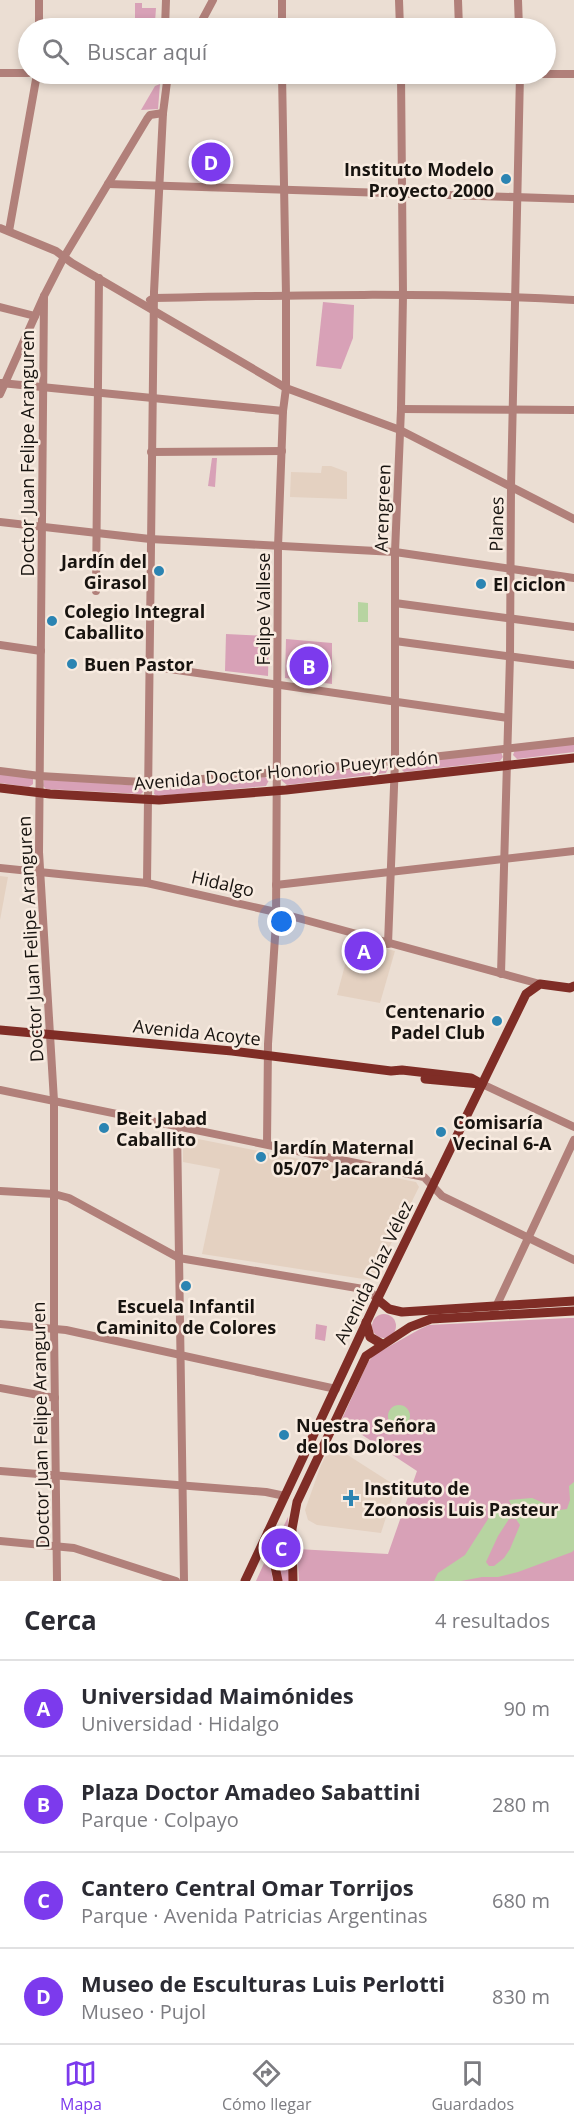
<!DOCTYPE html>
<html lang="es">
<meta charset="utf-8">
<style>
:root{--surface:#fff;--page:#f7f7f7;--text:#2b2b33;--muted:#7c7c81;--line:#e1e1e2;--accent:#7c3aed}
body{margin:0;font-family:"Open Sans",sans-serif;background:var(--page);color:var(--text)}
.you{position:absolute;left:282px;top:922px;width:21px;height:21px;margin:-15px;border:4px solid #fff;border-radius:50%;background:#1a73e8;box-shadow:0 0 0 9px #1a73e833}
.badge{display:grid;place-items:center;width:39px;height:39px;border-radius:50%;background:var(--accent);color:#fff;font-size:20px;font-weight:700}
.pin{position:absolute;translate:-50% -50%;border:3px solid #fff;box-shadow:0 2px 6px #0006}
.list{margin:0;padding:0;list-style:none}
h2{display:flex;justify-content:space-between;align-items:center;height:78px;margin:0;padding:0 24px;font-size:26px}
h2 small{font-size:20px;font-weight:400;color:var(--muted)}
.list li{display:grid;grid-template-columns:39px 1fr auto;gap:18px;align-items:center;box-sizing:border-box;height:96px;padding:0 24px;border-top:2px solid var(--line)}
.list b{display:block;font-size:22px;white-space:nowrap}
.list p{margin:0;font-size:20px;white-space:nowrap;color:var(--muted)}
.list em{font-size:20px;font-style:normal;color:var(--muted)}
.icon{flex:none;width:33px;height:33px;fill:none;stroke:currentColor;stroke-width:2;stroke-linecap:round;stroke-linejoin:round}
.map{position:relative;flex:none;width:574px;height:1581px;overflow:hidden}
.search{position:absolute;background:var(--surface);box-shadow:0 3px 9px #0003;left:18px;right:18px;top:18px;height:66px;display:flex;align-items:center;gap:15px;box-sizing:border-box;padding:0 21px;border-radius:33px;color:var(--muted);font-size:22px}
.sheet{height:462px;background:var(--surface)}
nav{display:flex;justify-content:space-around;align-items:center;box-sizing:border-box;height:84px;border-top:2px solid var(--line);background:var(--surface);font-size:16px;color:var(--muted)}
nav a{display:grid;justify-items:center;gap:3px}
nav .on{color:var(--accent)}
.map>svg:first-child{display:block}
.built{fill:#e4d1c1}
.green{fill:#d8a1b7}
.water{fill:#b7d4a1;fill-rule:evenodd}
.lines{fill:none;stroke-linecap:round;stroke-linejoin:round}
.minor{stroke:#b1807a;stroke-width:8}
.major{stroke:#7f2d26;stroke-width:9}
.poi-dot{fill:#2b84b2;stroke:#f8ebe0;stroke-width:2}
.labels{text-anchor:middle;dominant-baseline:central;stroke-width:5;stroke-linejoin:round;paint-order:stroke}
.poi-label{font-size:18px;font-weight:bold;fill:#181410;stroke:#f8ebe0;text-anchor:start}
.street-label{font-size:18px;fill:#181410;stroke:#f8ebe0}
</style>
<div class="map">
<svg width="574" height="1581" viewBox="0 0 574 1581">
<rect width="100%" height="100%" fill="#ebded3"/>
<g class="built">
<path d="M 322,466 L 331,466 L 347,472 L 347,499 L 290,497 L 291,472 L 321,473 Z"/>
<path d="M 0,876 L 8,877 L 0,920 Z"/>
<path d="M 352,939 L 395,951 L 380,1003 L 337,995 Z"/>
<path d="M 183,1136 L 416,1182 L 419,1187 L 375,1276 L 370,1280 L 202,1254 L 220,1169 L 183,1162 Z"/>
<path d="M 334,1450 L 343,1452 L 396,1486 L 381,1533 L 317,1525 L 308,1520 L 305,1510 L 321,1465 L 328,1452 Z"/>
</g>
<g class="green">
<path d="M 135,3 L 142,3 L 142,8 L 156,8 L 155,22 L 135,23 Z"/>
<path d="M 160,84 L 158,109 L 141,110 L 155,86 Z"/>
<path d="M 323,302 L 354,305 L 353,338 L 341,369 L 316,366 Z"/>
<path d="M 212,458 L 217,458 L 215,487 L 208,486 Z"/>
<path d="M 226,634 L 269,636 L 268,676 L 225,671 Z"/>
<path d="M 286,639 L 332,643 L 332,684 L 285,678 Z"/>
<path d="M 574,743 L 574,752 L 517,759 L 513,755 L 515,750 Z"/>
<path d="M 501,752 L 503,757 L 500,761 L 404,772 L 399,767 L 400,764 Z"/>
<path d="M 384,764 L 388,768 L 386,773 L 287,785 L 281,780 L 285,774 Z"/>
<path d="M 0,773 L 31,777 L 33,779 L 33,784 L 29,787 L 0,783 Z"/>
<path d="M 265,777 L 269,780 L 266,786 L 157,796 L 154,794 L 155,786 Z"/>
<path d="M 47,779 L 142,786 L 144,791 L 141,794 L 46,789 L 43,786 L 44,780 Z"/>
<circle cx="384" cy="1326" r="12"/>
<path d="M 569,1318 L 574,1318 L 574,1581 L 299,1581 L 297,1549 L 388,1554 L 417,1471 L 341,1421 L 368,1362 L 374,1355 L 420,1329 L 429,1325 Z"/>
<path d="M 316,1324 L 327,1326 L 325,1341 L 315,1339 Z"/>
<path d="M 288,1517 L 289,1581 L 280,1581 L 274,1546 Z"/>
<path d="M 266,1559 L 269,1560 L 273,1581 L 256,1581 Z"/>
</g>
<g class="water">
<path d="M 358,602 L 368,603 L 368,622 L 358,622 Z"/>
<circle cx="399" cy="1416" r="11"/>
<path d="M 574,1482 L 574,1550 L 572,1552 L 518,1572 L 498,1577 L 482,1577 L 461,1581 L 434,1581 L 438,1573 L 465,1555 L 490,1516 L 501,1505 L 505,1510 L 511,1505 L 509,1500 L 532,1498 L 560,1510 L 567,1509 L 570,1500 L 569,1486 ZM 509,1519 L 516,1519 L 520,1525 L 510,1549 L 504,1558 L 494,1566 L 489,1566 L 486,1562 L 498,1536 Z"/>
</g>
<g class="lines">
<g class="minor">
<path d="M 282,0 L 282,28"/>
<path d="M 399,0 L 400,28"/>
<path d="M 458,0 L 459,28"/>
<path d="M 518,0 L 519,28"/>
<path d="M 39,28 L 39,0"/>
<path d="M 165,28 L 166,0"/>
<path d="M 198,28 L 213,0"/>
<path d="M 0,73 L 28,73"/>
<path d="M 155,74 L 193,79 L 401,74 L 574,74"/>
<path d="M 108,184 L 574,199"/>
<path d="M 0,228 L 56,251 L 72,263 L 286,388 L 400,430 L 574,519"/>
<path d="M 9,231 L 37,74"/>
<path d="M 44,296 L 39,852 L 54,1101 L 54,1328 L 57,1581"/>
<path d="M 150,300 L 154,298 C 294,295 434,292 574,300"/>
<path d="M 0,307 L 35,316"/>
<path d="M 1,383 L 283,411"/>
<path d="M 0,394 L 44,296 L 64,257 L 147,119 L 150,115 L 163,113"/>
<path d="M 401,409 L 574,410"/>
<path d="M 151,452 L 282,451"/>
<path d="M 0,522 L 150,539 L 395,552 L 574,578"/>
<path d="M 96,591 L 99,278"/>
<path d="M 395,603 L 574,627"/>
<path d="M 395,641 L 574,665"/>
<path d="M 0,645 L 41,651"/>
<path d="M 149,666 L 508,718"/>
<path d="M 0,771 L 40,776 L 159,783 L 405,760 L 574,741"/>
<path d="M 0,868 L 147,883 L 276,912 L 540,984"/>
<path d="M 147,883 L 154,292 L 163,113 L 168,74"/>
<path d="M 276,885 L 574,851"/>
<path d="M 388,944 L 395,761 L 395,552 L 401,409 L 403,295 L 401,74"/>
<path d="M 501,974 L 510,656 L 511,487 L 520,74"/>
<path d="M 482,1084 L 574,1127"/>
<path d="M 0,1090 L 424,1177 L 442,1196 L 574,1260"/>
<path d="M 177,1127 L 184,1581"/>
<path d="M 267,1144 L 268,1044 L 276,922 L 278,547 L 283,411 L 286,388 L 286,295 L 282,74"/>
<path d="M 0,1191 L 54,1194 L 69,1198 L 179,1258 L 369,1290 L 377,1299"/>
<path d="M 494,1311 L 574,1140"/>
<path d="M 0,1324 L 66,1330 L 336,1389"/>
<path d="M 0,1388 L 55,1398"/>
<path d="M 0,1471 L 266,1492 L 285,1496"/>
<path d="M 0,1541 L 74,1548 L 176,1581"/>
</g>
<g class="major">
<path d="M 0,788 L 50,794 L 159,800 L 286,790 L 574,758"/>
<path d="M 0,1030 L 232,1051 L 391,1071 L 402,1070 L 471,1078 L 482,1084"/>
<path d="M 425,1079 L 480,1084"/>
<path d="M 377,1299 L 389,1309 L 402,1312 L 574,1301"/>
<path d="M 366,1322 L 370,1337 L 382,1344"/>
<path d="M 268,1532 L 278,1581"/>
<path d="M 245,1581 L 374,1306 L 526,994 L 540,984 L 570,988 L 574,986"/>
<path d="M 293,1581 L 292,1529 L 297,1502 L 366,1356 L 410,1327 L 431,1319 L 574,1311"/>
</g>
</g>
<g class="poi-dot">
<circle cx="506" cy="179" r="6"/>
<circle cx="159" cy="571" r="6"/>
<circle cx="481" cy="584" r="6"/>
<circle cx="52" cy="621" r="6"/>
<circle cx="72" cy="664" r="6"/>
<circle cx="497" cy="1021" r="6"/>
<circle cx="104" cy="1128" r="6"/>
<circle cx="441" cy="1132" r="6"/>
<circle cx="261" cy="1157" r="6"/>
<circle cx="186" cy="1286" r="6"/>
<circle cx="284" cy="1435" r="6"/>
<path d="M348 1489h6v6h6v6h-6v6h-6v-6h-6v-6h6z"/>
</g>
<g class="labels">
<g class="poi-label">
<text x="494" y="169" text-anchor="end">Instituto Modelo<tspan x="494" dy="21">Proyecto 2000</tspan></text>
<text x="147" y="561" text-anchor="end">Jardín del<tspan x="147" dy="21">Girasol</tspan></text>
<text x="493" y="584">El ciclon</text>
<text x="64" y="611">Colegio Integral<tspan x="64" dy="21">Caballito</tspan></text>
<text x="84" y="664">Buen Pastor</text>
<text x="485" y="1011" text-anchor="end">Centenario<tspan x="485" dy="21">Padel Club</tspan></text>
<text x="116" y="1118">Beit Jabad<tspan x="116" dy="21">Caballito</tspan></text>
<text x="453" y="1122">Comisaría<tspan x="453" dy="21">Vecinal 6-A</tspan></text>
<text x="273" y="1147">Jardín Maternal<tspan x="273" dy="21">05/07° Jacarandá</tspan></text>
<text x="186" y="1306" text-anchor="middle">Escuela Infantil<tspan x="186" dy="21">Caminito de Colores</tspan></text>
<text x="296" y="1425">Nuestra Señora<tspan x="296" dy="21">de los Dolores</tspan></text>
<text x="364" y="1488">Instituto de<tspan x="364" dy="21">Zoonosis Luis Pasteur</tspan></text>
</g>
<g class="street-label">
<text transform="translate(27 453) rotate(-90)">Doctor Juan Felipe Aranguren</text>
<text transform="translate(382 508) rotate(-88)">Arengreen</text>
<text transform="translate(496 524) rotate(-89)">Planes</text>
<text transform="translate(263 609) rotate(-90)">Felipe Vallese</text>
<text transform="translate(286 770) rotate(-5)">Avenida Doctor Honorio Pueyrredón</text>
<text transform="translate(223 883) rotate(13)">Hidalgo</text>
<text transform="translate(30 939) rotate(-93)">Doctor Juan Felipe Aranguren</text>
<text transform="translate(197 1032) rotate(6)">Avenida Acoyte</text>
<text transform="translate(373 1272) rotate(-64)">Avenida Díaz Vélez</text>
<text transform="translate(40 1425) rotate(-91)">Doctor Juan Felipe Aranguren</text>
</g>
</g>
</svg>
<div class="you"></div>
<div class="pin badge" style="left:364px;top:951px">A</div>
<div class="pin badge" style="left:309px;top:666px">B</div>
<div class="pin badge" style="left:281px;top:1548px">C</div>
<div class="pin badge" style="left:211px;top:162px">D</div>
<div class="search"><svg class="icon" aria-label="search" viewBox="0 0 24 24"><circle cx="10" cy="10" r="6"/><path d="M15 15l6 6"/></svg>Buscar aquí</div>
</div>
<section class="sheet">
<h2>Cerca<small>4 resultados</small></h2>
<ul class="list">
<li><span class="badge">A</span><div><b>Universidad Maimónides</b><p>Universidad · Hidalgo</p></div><em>90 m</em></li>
<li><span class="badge">B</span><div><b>Plaza Doctor Amadeo Sabattini</b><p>Parque · Colpayo</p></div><em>280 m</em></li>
<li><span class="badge">C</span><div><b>Cantero Central Omar Torrijos</b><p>Parque · Avenida Patricias Argentinas</p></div><em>680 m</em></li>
<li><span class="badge">D</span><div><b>Museo de Esculturas Luis Perlotti</b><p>Museo · Pujol</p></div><em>830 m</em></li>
</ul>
</section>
<nav>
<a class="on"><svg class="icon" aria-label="map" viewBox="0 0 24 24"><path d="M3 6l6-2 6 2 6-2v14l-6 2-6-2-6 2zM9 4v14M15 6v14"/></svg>Mapa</a>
<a><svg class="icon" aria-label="directions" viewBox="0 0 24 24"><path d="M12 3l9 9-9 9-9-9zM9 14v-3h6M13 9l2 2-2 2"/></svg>Cómo llegar</a>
<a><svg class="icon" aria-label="saved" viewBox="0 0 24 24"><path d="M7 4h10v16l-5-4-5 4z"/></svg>Guardados</a>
</nav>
